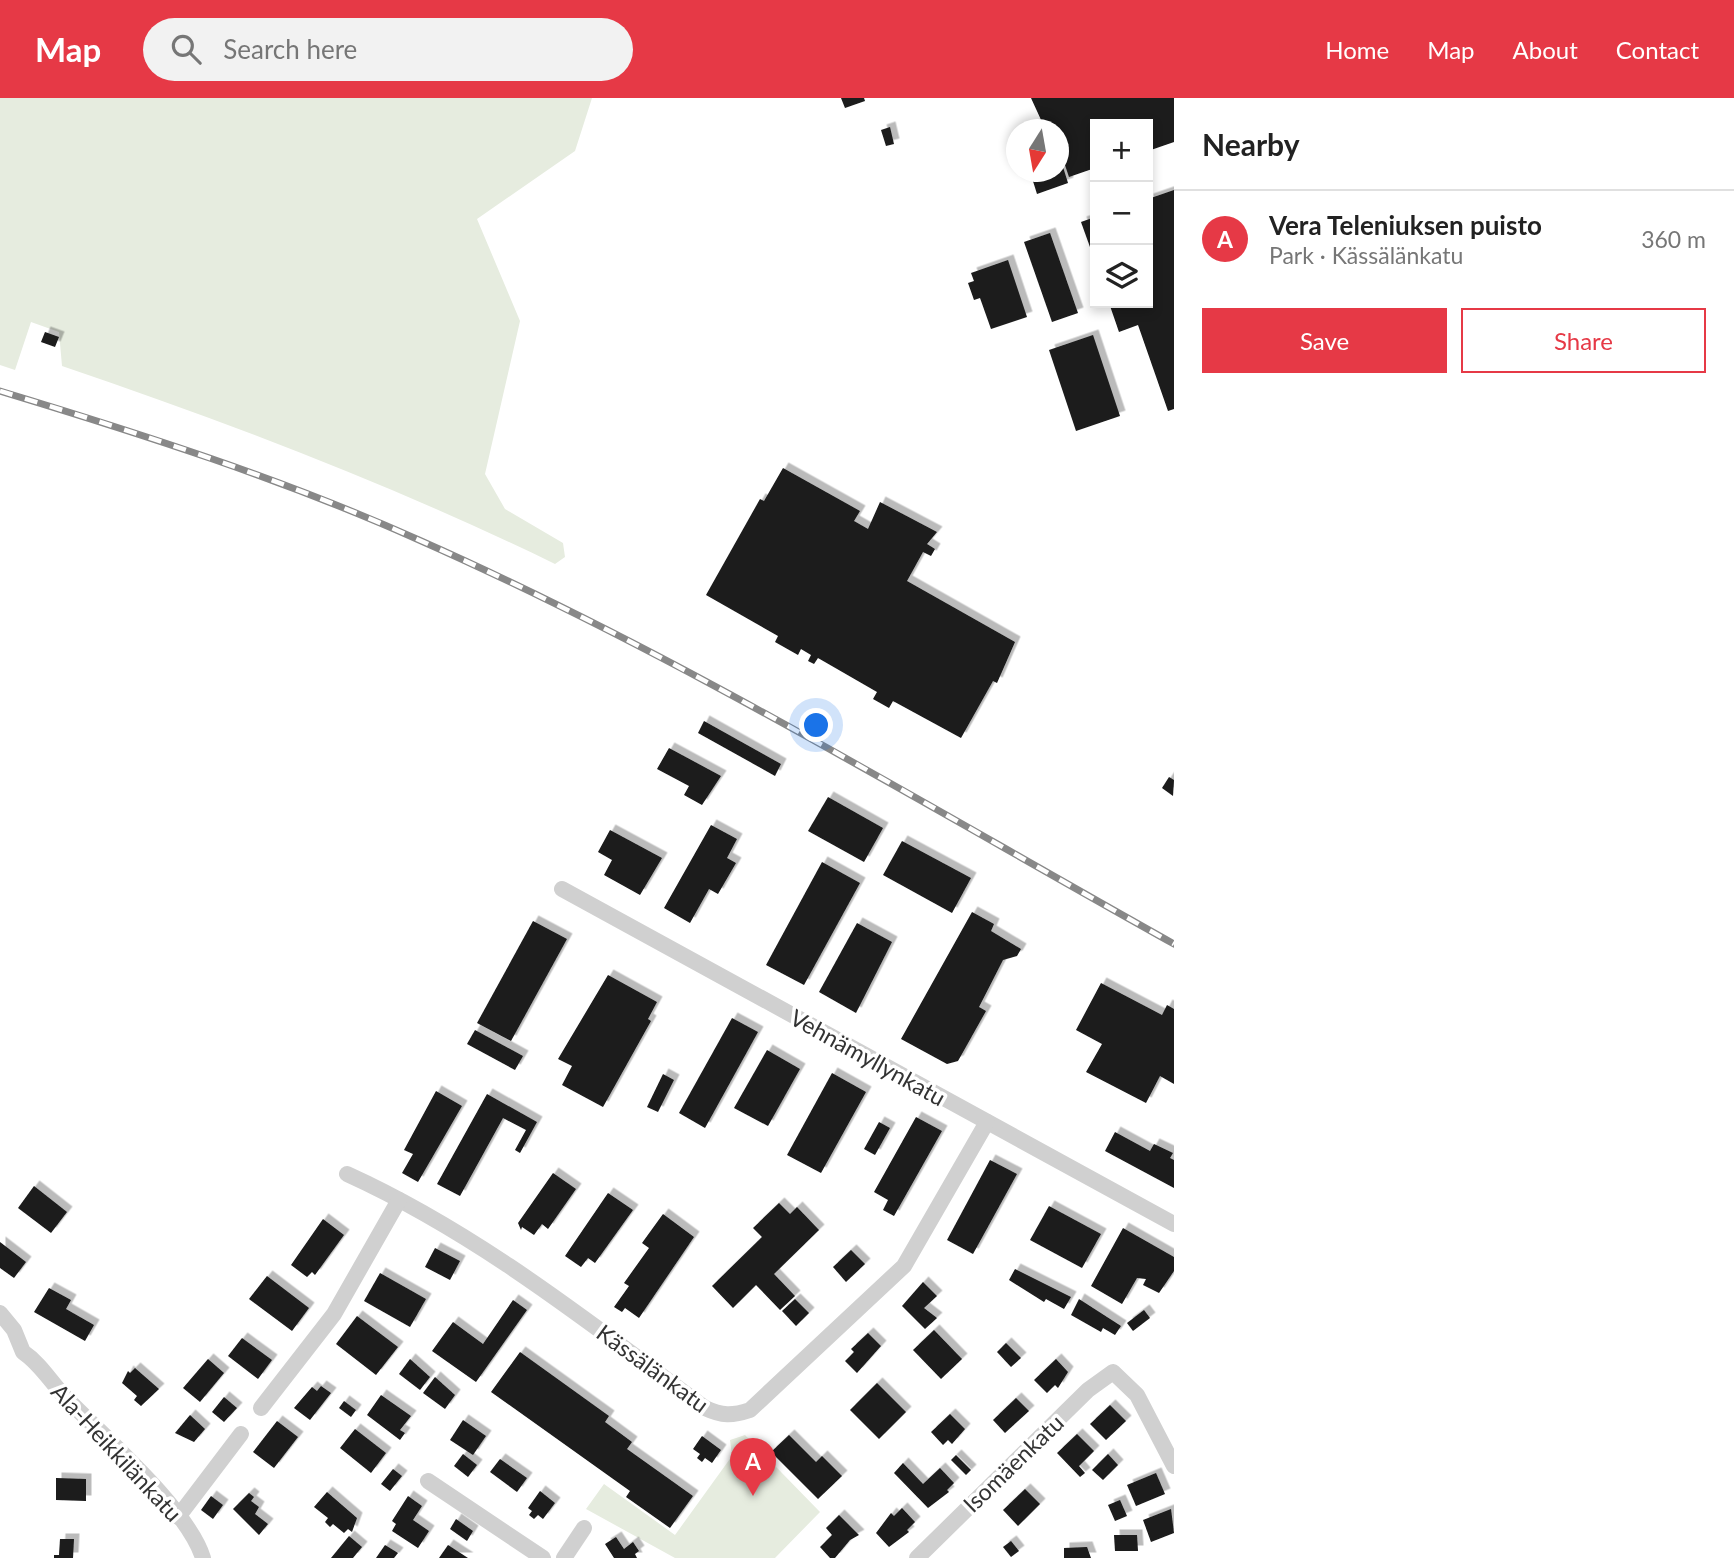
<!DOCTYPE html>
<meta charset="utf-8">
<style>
:root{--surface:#fff;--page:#f2f2f2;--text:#222;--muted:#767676;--line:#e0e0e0;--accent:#e63946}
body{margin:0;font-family:Lato,sans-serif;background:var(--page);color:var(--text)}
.controls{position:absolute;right:21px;top:21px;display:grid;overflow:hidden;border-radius:0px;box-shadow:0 4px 10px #0003}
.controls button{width:63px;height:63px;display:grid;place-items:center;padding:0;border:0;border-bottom:2px solid var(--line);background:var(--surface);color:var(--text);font:35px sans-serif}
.compass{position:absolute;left:1006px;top:21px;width:63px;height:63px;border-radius:50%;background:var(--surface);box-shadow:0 4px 10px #0003;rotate:191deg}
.you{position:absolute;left:817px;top:628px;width:24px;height:24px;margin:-18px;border:5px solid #fff;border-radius:50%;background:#1a73e8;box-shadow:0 0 0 10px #1a73e833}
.badge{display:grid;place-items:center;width:46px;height:46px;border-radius:50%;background:var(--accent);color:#fff;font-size:23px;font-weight:700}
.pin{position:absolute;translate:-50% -58px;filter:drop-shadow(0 2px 4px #0008)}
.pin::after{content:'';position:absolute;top:37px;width:24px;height:21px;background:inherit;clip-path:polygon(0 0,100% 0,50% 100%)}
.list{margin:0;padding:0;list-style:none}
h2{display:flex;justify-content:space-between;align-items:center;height:91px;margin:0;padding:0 28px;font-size:30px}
h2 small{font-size:23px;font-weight:400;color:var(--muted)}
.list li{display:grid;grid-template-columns:46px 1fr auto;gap:21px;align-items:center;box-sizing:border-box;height:98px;padding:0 28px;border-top:2px solid var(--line)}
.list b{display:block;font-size:26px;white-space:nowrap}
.list p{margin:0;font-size:23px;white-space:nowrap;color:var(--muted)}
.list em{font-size:23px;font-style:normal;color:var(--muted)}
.actions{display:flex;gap:14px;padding:21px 28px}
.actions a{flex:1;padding:16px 0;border:2px solid var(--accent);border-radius:0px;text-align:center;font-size:24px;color:var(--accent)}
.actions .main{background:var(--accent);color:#fff}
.icon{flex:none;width:38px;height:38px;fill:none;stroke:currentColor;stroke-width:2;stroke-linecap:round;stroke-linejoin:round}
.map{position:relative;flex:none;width:1174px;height:1460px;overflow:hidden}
header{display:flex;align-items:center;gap:42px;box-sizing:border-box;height:98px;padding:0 35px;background:var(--accent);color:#fff}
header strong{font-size:33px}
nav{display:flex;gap:38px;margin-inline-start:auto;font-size:24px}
.search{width:490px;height:63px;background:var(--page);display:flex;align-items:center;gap:18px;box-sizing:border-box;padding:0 24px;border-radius:38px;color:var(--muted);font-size:26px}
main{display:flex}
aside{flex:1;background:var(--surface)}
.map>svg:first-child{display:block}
.green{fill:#e6ecdf}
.building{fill:#1a1a1a;filter:url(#shadow)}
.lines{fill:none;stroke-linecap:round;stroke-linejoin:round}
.street{stroke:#d0d0d0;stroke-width:16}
.rail-casing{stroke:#888;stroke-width:7}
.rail{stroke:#fff;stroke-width:4.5;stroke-dasharray:13;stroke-linecap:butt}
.labels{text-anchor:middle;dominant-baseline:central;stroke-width:7;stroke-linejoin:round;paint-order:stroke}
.street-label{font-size:23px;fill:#333;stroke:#fff}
</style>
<header>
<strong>Map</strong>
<div class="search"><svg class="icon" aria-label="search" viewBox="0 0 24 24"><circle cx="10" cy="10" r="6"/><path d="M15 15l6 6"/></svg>Search here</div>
<nav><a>Home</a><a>Map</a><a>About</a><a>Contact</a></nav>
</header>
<main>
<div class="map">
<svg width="1174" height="1460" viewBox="0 0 1174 1460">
<defs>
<filter id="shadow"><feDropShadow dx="5.5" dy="-5.5" stdDeviation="0" flood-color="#0004"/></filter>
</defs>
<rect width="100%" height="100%" fill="#fff"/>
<g class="green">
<path d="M 0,0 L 592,0 L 575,53 L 477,121 L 520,223 L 485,376 L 505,411 L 563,445 L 565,459 L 555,466 C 395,388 230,325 62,268 L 59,234 L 31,224 L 15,272 L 0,267 Z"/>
<path d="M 745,1337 L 820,1414 L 775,1460 L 675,1460 L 586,1411 L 604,1386 L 675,1437 L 732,1358 L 730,1342 Z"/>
</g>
<g class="building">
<path d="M 841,0 L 864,0 L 865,3 L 845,10 Z"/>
<path d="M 1031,0 L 1174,0 L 1174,44 L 1148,53 L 1148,26 L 1095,26 L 1095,70 L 1069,79 L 1064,64 L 1058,66 L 1058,32 L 1020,32 L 1042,24 Z"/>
<path d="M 890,29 L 894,46 L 886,48 L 881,32 Z"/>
<path d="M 1063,69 L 1068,85 L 1037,96 L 1032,80 Z"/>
<path d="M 1174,92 L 1174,311 L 1168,313 L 1138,227 L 1119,234 L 1109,205 L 1148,205 L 1148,101 Z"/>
<path d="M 1095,119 L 1095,163 L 1081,124 Z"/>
<path d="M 1050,135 L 1078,215 L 1052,224 L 1024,144 Z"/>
<path d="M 1008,162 L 1027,219 L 991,231 L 980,200 L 974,202 L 968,185 L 974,183 L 971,175 Z"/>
<path d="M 45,234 L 59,239 L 55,249 L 41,244 Z"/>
<path d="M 1093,237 L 1120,318 L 1076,333 L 1049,252 Z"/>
<path d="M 783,370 L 860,413 L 854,423 L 868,431 L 880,404 L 937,434 L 927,446 L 935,451 L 931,458 L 923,454 L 907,483 L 1015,544 L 997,585 L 993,583 L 961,640 L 893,603 L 889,610 L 873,601 L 877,594 L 818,560 L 814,566 L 808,563 L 811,557 L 801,551 L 798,557 L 775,544 L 778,538 L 706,497 L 760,401 L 764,403 Z"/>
<path d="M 704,623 L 781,666 L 775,678 L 698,635 Z"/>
<path d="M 669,650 L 721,678 L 702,707 L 684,697 L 689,688 L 657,671 Z"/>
<path d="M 1169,679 L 1174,682 L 1173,698 L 1162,690 Z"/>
<path d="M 828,699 L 883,730 L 864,764 L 808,733 Z"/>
<path d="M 711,727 L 737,741 L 727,760 L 736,765 L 718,796 L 709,791 L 690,825 L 664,810 Z"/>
<path d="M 610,732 L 662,760 L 640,797 L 604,777 L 612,762 L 598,754 Z"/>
<path d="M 902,743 L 971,780 L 952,815 L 883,777 Z"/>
<path d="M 822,764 L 860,785 L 804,887 L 766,867 Z"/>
<path d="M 972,814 L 994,826 L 991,833 L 1021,851 L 1017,858 L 1003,862 L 979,909 L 986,913 L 958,963 L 947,966 L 901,941 Z"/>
<path d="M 533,823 L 567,841 L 511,943 L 477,925 Z"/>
<path d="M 857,825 L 892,844 L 856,915 L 819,894 Z"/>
<path d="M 608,877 L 657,904 L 648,921 L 651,923 L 603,1009 L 562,987 L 572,968 L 558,961 Z"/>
<path d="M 1101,885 L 1162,917 L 1167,907 L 1174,911 L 1174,986 L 1160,978 L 1146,1005 L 1086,974 L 1102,946 L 1076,932 Z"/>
<path d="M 732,920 L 758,934 L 705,1030 L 679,1015 Z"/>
<path d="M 475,932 L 523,958 L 515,972 L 467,946 Z"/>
<path d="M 767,952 L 800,971 L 768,1028 L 734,1010 Z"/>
<path d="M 832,975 L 866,994 L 821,1075 L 787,1057 Z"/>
<path d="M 663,976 L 674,982 L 658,1014 L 647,1009 Z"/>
<path d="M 436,993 L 462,1008 L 418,1084 L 402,1075 L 413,1056 L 404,1052 Z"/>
<path d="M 487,996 L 537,1024 L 520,1055 L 515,1052 L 526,1032 L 503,1020 L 460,1098 L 437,1086 Z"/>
<path d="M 916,1019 L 942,1033 L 894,1118 L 883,1112 L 888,1102 L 874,1094 Z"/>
<path d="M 879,1024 L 890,1030 L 875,1057 L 864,1051 Z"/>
<path d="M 1115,1034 L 1150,1053 L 1154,1046 L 1173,1055 L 1170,1060 L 1174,1062 L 1174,1090 L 1105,1053 Z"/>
<path d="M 990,1062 L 1017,1076 L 973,1156 L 947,1142 Z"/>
<path d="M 553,1075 L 576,1091 L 548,1131 L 542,1126 L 534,1137 L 522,1129 L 521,1132 L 518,1125 Z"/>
<path d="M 34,1088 L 67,1114 L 51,1135 L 18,1110 Z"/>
<path d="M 608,1095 L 633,1112 L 595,1165 L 588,1160 L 581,1169 L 565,1158 Z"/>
<path d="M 779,1105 L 790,1116 L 797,1109 L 819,1132 L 774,1176 L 795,1198 L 780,1212 L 756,1187 L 733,1210 L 712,1188 L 762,1139 L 753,1130 Z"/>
<path d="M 1049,1108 L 1101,1136 L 1082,1170 L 1030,1142 Z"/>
<path d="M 663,1116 L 694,1139 L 639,1220 L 625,1210 L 622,1214 L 614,1209 L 629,1188 L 624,1185 L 649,1150 L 642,1145 Z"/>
<path d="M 323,1121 L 344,1137 L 315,1177 L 312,1174 L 307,1179 L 291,1167 Z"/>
<path d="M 1123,1130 L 1174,1159 L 1174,1173 L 1159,1195 L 1143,1187 L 1146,1181 L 1137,1180 L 1122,1206 L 1091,1188 Z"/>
<path d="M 0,1144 L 26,1164 L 14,1180 L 0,1170 Z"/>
<path d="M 435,1150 L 460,1163 L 450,1182 L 425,1169 Z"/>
<path d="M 851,1152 L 865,1166 L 846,1184 L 833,1169 Z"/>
<path d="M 1015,1171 L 1071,1199 L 1064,1211 L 1046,1201 L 1044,1204 L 1009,1182 Z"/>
<path d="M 380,1175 L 426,1201 L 410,1229 L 364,1203 Z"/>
<path d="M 267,1178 L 309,1210 L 292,1233 L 249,1201 Z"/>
<path d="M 923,1184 L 937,1198 L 924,1210 L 937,1220 L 925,1231 L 902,1208 Z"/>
<path d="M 49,1190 L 71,1202 L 66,1211 L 94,1227 L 85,1243 L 34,1214 Z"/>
<path d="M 795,1201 L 809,1215 L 796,1228 L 782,1213 Z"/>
<path d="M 1079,1201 L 1121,1228 L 1115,1237 L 1103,1230 L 1101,1234 L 1071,1217 Z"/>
<path d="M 513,1202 L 527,1212 L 476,1284 L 432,1253 L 453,1224 L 483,1246 Z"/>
<path d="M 1144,1212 L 1150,1220 L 1133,1233 L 1127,1225 Z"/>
<path d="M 357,1218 L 398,1249 L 376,1277 L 336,1246 Z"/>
<path d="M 934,1232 L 962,1261 L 941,1281 L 913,1252 Z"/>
<path d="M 868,1235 L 881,1248 L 857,1275 L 845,1263 L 854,1254 L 851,1251 Z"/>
<path d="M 242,1240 L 272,1262 L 258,1281 L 228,1258 Z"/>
<path d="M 1006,1245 L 1021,1260 L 1011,1269 L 997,1254 Z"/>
<path d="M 520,1254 L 609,1318 L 605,1324 L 632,1344 L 627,1351 L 693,1398 L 670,1430 L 626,1399 L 630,1393 L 491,1294 Z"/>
<path d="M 208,1261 L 224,1275 L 200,1304 L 183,1290 Z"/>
<path d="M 410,1261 L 430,1279 L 420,1292 L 399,1276 Z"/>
<path d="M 1056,1261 L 1068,1274 L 1058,1290 L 1055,1287 L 1047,1295 L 1034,1282 Z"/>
<path d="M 135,1270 L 159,1291 L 141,1308 L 134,1302 L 137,1298 L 122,1285 L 128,1273 L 130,1275 Z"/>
<path d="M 435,1279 L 455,1297 L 445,1311 L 423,1295 Z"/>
<path d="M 877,1285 L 906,1314 L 879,1341 L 850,1312 Z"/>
<path d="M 321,1288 L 331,1295 L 310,1322 L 294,1310 L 312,1289 L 317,1293 Z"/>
<path d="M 381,1297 L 411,1318 L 400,1332 L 405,1335 L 400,1342 L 367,1317 Z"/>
<path d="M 224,1299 L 237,1310 L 224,1324 L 212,1314 Z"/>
<path d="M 1016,1300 L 1029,1313 L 1005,1335 L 993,1322 Z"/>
<path d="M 344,1303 L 356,1312 L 351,1319 L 339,1310 Z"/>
<path d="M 1110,1307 L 1126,1323 L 1106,1342 L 1090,1326 Z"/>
<path d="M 950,1316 L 965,1331 L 952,1346 L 948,1342 L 943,1347 L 931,1334 Z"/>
<path d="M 190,1317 L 205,1331 L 194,1344 L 175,1335 Z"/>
<path d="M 463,1322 L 486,1338 L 473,1357 L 450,1342 Z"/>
<path d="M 277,1323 L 298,1339 L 274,1370 L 253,1354 Z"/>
<path d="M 355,1331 L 386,1355 L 371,1375 L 340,1350 Z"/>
<path d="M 1077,1336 L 1094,1353 L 1079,1368 L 1085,1375 L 1080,1379 L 1057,1355 Z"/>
<path d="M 789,1337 L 816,1364 L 822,1358 L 842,1378 L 818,1401 L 771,1354 Z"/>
<path d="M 702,1338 L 721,1352 L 712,1365 L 705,1360 L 702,1364 L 697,1360 L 700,1356 L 693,1351 Z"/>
<path d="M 463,1356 L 477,1367 L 468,1379 L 454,1368 Z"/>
<path d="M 1108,1356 L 1118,1367 L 1103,1382 L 1092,1372 Z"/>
<path d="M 956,1357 L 971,1372 L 966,1377 L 951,1362 Z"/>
<path d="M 500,1361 L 527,1380 L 517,1394 L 490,1374 Z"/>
<path d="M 903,1365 L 923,1386 L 940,1370 L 954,1385 L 947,1392 L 949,1394 L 928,1410 L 894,1375 Z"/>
<path d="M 393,1371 L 402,1378 L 390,1393 L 381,1386 Z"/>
<path d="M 1156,1375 L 1165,1396 L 1136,1408 L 1127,1387 Z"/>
<path d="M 56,1380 L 86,1381 L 86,1403 L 56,1402 Z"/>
<path d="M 1025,1391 L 1040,1406 L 1018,1428 L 1003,1412 Z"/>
<path d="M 540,1393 L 555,1405 L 543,1421 L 538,1417 L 534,1421 L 529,1417 L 532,1413 L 528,1410 Z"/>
<path d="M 327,1394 L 357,1420 L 352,1434 L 348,1431 L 344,1435 L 333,1426 L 330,1429 L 325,1424 L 328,1420 L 314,1409 Z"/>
<path d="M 249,1395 L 254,1399 L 251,1403 L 259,1409 L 255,1416 L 268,1426 L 259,1437 L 233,1411 Z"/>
<path d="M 211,1398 L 223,1407 L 213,1421 L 201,1412 Z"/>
<path d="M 408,1398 L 422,1408 L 413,1422 L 429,1433 L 418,1450 L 392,1433 L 396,1426 L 392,1423 Z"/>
<path d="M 1120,1402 L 1127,1418 L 1115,1423 L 1108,1407 Z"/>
<path d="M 902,1410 L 915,1424 L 907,1432 L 909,1434 L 889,1449 L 876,1435 L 891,1415 L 894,1418 Z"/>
<path d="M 1171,1411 L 1174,1435 L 1151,1444 L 1143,1422 Z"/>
<path d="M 839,1417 L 859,1437 L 850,1442 L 835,1460 L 830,1460 L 820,1449 L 832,1437 L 826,1430 Z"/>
<path d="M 456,1421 L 473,1433 L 467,1443 L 450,1431 Z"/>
<path d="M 1114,1437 L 1137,1437 L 1138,1453 L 1115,1453 Z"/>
<path d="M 349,1438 L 362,1449 L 353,1460 L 331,1460 Z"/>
<path d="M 616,1439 L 624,1451 L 633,1444 L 639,1453 L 635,1456 L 637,1460 L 614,1460 L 605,1446 Z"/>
<path d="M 60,1441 L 74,1441 L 73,1460 L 54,1460 L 54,1457 L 59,1457 Z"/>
<path d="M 1011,1443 L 1019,1453 L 1011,1459 L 1003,1449 Z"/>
<path d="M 385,1447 L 398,1455 L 394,1460 L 376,1460 Z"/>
<path d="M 448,1447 L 468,1460 L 439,1460 Z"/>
<path d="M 1087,1449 L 1091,1460 L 1064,1460 L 1064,1450 Z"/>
</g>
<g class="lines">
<g class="street">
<path d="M 562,791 L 1174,1126"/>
<path d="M 347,1076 C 477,1135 590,1225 705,1310 C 722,1318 732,1318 750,1312 L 904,1168 L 987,1024"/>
<path d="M 0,1215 L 14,1232 L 23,1254 C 41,1266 52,1286 67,1301 C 104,1339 188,1411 203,1460"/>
<path d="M 261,1310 L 334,1216 L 399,1102"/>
<path d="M 428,1383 L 543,1460"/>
<path d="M 178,1419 L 241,1336"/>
<path d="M 564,1460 L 584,1430"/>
<path d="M 917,1460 L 1088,1292 L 1113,1274 L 1137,1297 L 1174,1368"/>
</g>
<g class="rail-casing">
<path id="rail" d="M 0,293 C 142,336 283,381 419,442 C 679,557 925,707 1174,846"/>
</g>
<use href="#rail" class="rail"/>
</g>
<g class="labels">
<g class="street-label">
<text transform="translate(868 959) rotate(29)">Vehnämyllynkatu</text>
<text transform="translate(653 1270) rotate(36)">Kässälänkatu</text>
<text transform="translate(117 1354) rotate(47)">Ala-Heikkilänkatu</text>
<text transform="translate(1013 1365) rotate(-44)">Isomäenkatu</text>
</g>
</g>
</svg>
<div class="controls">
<button>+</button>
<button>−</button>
<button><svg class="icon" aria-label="layers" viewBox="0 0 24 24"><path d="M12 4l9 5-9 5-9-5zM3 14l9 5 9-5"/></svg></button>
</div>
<svg class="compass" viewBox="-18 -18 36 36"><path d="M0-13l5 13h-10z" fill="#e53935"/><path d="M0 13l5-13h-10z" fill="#767676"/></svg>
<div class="you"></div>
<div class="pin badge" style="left:753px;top:1398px">A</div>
</div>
<aside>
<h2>Nearby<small></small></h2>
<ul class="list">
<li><span class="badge">A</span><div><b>Vera Teleniuksen puisto</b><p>Park · Kässälänkatu</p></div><em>360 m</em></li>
</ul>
<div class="actions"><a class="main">Save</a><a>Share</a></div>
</aside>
</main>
